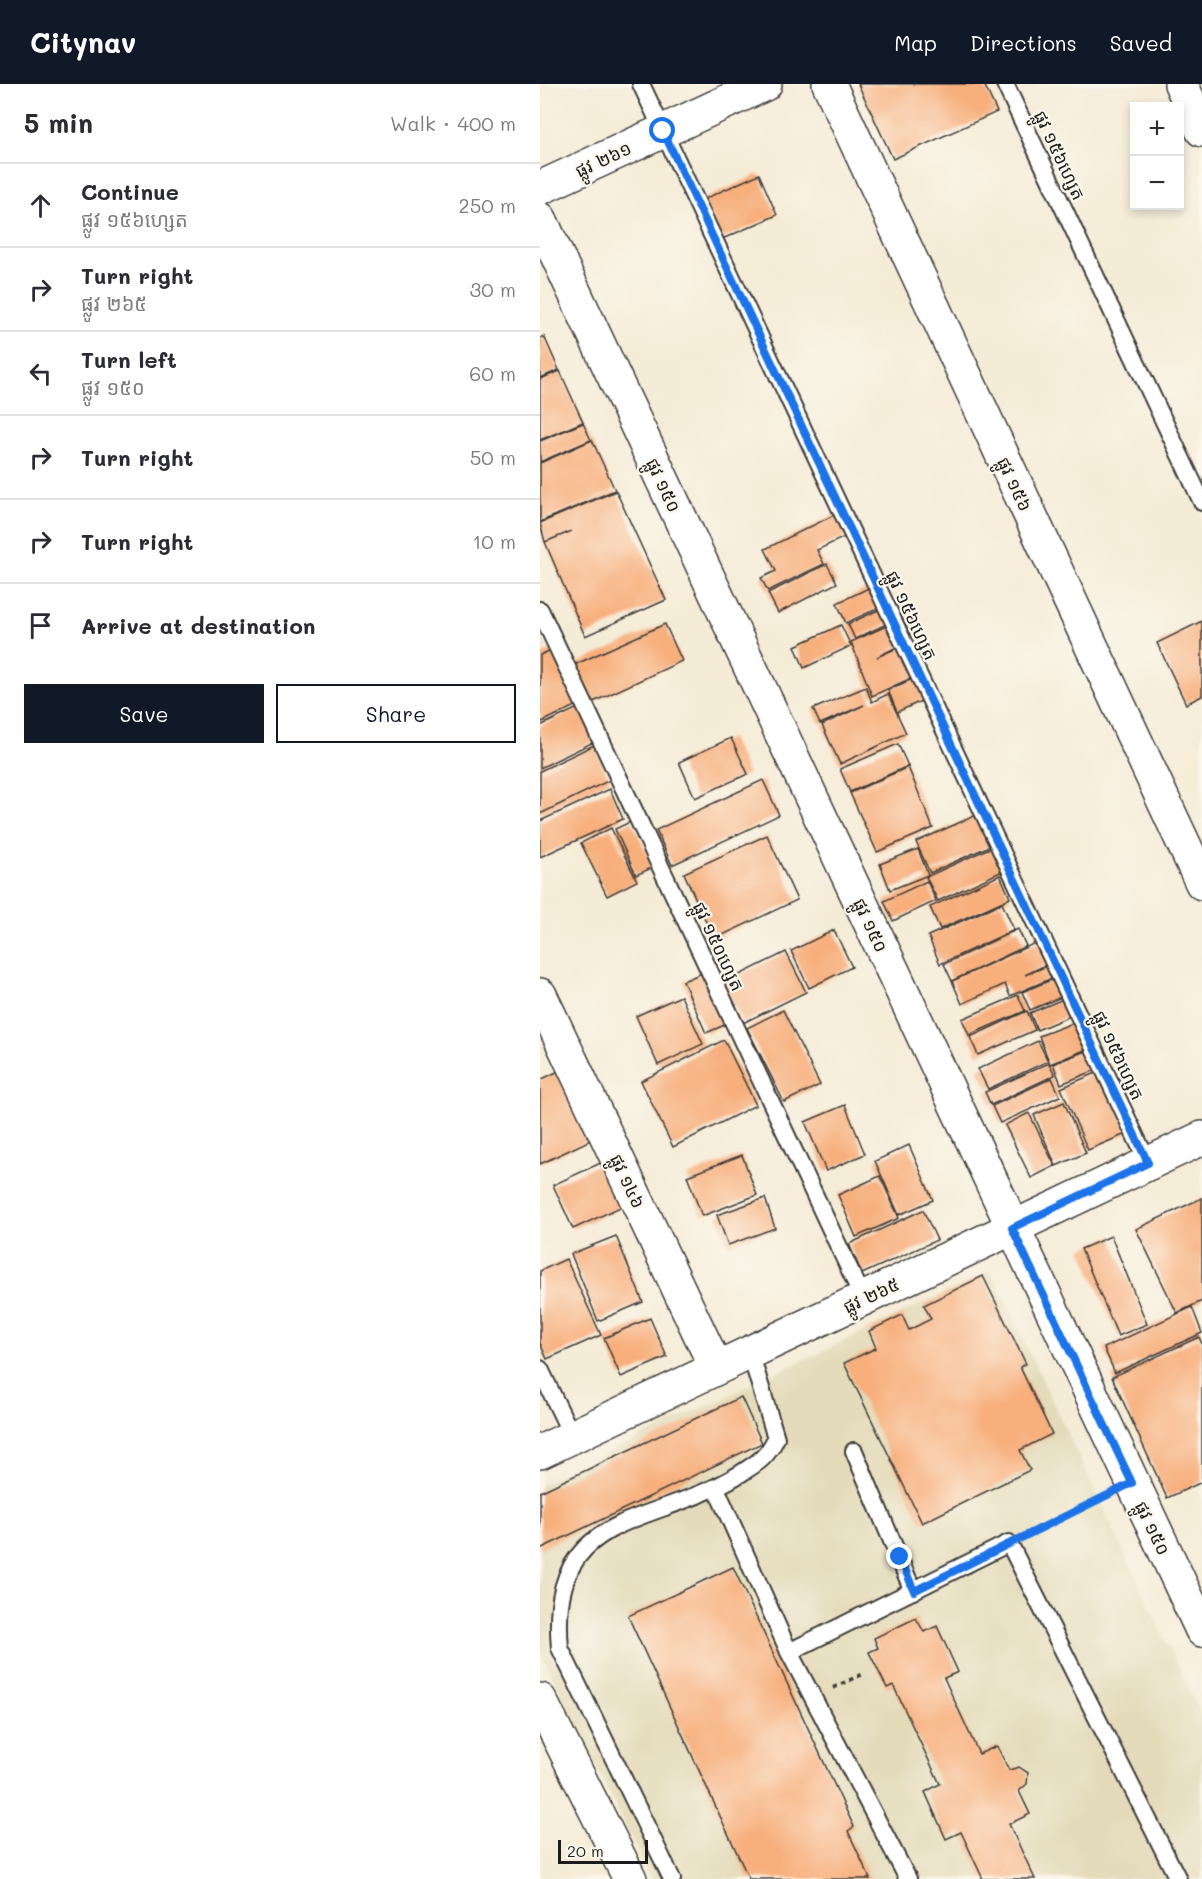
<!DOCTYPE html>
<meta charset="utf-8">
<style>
:root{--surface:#fff;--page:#f7f7f7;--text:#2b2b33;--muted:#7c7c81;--line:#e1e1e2;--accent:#111827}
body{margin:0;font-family:Mali,"Noto Sans Khmer",sans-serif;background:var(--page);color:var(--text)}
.controls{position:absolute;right:18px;top:18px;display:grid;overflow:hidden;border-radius:0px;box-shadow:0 3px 9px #0003}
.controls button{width:54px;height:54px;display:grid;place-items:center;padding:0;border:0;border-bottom:2px solid var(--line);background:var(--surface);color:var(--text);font:30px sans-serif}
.scale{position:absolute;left:18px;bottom:15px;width:90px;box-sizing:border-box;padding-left:6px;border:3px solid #1c1c1c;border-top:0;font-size:16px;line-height:21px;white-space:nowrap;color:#1c1c1c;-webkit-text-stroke:4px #fbf7ec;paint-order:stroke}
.stop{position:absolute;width:18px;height:18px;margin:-14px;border:4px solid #1a73e8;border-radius:50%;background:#fff}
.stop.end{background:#1a73e8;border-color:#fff;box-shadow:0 2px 6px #0008}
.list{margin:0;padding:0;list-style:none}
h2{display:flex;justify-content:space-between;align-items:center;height:78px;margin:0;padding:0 24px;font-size:26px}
h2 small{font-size:20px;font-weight:400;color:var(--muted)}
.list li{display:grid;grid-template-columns:39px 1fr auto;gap:18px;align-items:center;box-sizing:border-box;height:84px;padding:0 24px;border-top:2px solid var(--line)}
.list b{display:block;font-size:22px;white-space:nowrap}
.list p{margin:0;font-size:20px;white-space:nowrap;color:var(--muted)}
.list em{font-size:20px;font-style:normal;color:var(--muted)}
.actions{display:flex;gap:12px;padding:18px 24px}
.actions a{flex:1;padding:14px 0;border:2px solid var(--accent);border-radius:0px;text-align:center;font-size:21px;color:var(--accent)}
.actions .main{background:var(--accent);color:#fff}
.icon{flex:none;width:33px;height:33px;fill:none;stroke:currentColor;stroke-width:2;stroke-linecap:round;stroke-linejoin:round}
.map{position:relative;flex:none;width:662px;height:1795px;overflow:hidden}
header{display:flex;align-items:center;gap:36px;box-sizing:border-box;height:84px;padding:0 30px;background:var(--accent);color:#fff}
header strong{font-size:28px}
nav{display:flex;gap:33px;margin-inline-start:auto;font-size:21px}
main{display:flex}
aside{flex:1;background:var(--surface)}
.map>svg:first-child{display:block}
.built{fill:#e4dbba}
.building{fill:#f7af7c}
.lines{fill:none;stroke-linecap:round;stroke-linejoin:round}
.service-casing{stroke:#3d3b38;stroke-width:20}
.minor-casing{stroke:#3d3b38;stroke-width:36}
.tertiary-casing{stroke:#3d3b38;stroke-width:36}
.path{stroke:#3d3b38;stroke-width:4;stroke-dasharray:4.5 4.5;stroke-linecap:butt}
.service{stroke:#fff;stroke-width:16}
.minor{stroke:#fff;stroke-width:33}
.tertiary{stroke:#fff;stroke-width:33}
.route{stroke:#1a73e8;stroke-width:8}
.labels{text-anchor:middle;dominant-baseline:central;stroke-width:4.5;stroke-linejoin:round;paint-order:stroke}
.street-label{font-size:18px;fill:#1c1c1c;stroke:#fbf7ec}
</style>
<header>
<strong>Citynav</strong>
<nav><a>Map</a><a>Directions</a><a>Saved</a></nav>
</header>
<main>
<aside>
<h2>5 min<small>Walk · 400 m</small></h2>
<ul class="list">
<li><svg class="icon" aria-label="ahead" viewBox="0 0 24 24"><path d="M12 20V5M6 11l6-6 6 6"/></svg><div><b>Continue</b><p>ផ្លូវ ១៥៦ហ្សេត</p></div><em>250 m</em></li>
<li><svg class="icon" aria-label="right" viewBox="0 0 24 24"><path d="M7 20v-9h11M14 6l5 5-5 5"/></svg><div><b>Turn right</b><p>ផ្លូវ ២៦៥</p></div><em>30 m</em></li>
<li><svg class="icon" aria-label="left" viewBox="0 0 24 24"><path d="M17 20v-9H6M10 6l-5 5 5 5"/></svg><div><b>Turn left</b><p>ផ្លូវ ១៥០</p></div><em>60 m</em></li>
<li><svg class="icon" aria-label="right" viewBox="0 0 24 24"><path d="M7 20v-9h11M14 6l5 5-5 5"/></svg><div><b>Turn right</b></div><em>50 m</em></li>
<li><svg class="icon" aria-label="right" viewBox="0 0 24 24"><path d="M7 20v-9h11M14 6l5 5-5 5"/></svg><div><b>Turn right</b></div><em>10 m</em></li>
<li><svg class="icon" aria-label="arrive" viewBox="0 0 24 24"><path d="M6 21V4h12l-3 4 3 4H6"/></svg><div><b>Arrive at destination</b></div></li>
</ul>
<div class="actions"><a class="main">Save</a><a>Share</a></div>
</aside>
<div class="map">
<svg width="662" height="1795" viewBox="0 0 662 1795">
<rect width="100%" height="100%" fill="#fbf7ec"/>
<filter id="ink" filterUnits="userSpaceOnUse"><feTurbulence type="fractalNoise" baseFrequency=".0167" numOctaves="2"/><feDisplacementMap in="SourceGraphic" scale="12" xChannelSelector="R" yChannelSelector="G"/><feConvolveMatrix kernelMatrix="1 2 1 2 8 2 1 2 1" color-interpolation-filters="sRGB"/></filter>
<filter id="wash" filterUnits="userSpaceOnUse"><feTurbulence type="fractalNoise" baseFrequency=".008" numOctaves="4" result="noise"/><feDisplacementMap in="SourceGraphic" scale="24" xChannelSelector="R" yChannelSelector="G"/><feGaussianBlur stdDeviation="1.35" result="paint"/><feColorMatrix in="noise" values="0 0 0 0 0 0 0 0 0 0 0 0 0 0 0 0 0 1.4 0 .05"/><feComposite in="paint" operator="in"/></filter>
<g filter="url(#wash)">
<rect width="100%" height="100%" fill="#f5ecd7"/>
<path class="built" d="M 451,1187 L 662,1633 L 662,1795 L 111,1795 L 0,1567 L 0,1401 Z"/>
<g id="blocks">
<g class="building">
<path d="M 318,0 L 444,0 L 457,28 L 353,75 Z"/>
<path d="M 219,90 L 237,131 L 180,156 L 162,116 Z"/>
<path d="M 4,252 L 19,286 L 0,294 L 0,254 Z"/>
<path d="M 20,287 L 43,338 L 0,356 L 0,295 Z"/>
<path d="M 43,339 L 51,356 L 0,378 L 0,357 Z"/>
<path d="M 52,356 L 75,406 L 0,438 L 0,379 Z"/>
<path d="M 76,407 L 126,516 L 45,552 L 5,458 L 32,447 L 5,458 L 0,439 Z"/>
<path d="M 300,428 L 311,450 L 277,466 L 284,480 L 228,507 L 221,494 L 236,487 L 225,465 Z"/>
<path d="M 287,480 L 297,499 L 238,529 L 228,509 Z"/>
<path d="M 335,501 L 345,521 L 306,539 L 297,519 Z"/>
<path d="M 345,523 L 353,537 L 315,555 L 308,540 Z"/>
<path d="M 662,537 L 662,612 L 646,620 L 617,559 Z"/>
<path d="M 353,539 L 363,560 L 337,573 L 364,561 L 378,591 L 332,612 L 311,558 Z"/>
<path d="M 125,540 L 142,577 L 51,619 L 34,581 Z"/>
<path d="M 301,541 L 311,562 L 264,584 L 255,562 Z"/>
<path d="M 13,565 L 39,620 L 0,639 L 0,571 Z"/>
<path d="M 379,592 L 388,614 L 357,628 L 348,606 Z"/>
<path d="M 326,603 L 332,618 L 348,610 L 366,649 L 300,680 L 282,641 L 324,621 L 280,640 L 273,625 Z"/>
<path d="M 42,622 L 58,656 L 0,684 L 0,642 Z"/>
<path d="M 191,654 L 208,690 L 155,714 L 139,678 Z"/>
<path d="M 358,660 L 368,682 L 310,708 L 300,685 Z"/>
<path d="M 54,661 L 70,696 L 0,730 L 0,687 Z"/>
<path d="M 368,683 L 393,744 L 337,768 L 310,709 Z"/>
<path d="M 223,696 L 239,731 L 132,781 L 116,746 Z"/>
<path d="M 70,705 L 83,735 L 0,773 L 0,737 Z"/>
<path d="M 443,728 L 456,759 L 390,789 L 376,758 Z"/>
<path d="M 92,737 L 114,783 L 96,791 L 75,745 Z"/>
<path d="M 71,744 L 97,797 L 67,812 L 41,759 Z"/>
<path d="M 227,751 L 257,816 L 174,855 L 144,789 Z"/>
<path d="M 456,761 L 467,785 L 398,817 L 386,793 Z"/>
<path d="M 378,765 L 388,791 L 350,806 L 340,780 Z"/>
<path d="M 460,791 L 470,814 L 400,845 L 390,823 Z"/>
<path d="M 387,797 L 396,817 L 353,837 L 344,817 Z"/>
<path d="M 462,819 L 474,846 L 400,880 L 388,852 Z"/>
<path d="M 478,845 L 486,862 L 412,897 L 404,880 Z"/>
<path d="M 294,846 L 312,883 L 269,904 L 251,867 Z"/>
<path d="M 502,856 L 512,878 L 485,891 L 512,880 L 517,892 L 470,912 L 465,900 L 422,920 L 412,897 Z"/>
<path d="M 246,868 L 266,908 L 203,939 L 183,899 Z"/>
<path d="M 167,887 L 189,939 L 166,949 L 143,897 Z"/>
<path d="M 518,893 L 526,911 L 490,926 L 482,908 Z"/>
<path d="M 478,911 L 485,927 L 429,951 L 422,935 Z"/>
<path d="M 141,912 L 163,960 L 118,981 L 96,932 Z"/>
<path d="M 528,913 L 535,930 L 497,946 L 490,929 Z"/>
<path d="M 243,926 L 280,1001 L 244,1018 L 207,944 Z"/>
<path d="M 487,927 L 495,946 L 438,971 L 430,953 Z"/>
<path d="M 533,939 L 538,950 L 543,948 L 550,964 L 510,980 L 499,952 Z"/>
<path d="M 184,956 L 216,1021 L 133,1063 L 101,997 Z"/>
<path d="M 498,957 L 508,977 L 448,1005 L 438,985 Z"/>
<path d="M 548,966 L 556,986 L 521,1000 L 513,980 Z"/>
<path d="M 509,979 L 515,991 L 451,1021 L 445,1008 Z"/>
<path d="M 23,985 L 55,1054 L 0,1080 L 0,996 Z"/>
<path d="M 561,987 L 588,1049 L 548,1066 L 521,1004 Z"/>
<path d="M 512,994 L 520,1012 L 460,1039 L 452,1022 Z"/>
<path d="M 524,1018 L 546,1069 L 516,1082 L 494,1031 Z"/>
<path d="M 305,1021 L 325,1070 L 286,1087 L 265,1038 Z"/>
<path d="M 489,1029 L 515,1082 L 491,1094 L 465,1041 Z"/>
<path d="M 369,1061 L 393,1116 L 359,1131 L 335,1077 Z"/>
<path d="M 202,1071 L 217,1111 L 162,1132 L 147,1092 Z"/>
<path d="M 67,1076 L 87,1120 L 33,1145 L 13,1101 Z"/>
<path d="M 340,1092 L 359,1134 L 316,1153 L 298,1111 Z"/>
<path d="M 225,1114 L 235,1144 L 188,1161 L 177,1131 Z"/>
<path d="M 662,1114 L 662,1217 L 637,1229 L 596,1145 Z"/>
<path d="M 383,1126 L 397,1156 L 322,1190 L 309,1160 Z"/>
<path d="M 76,1152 L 103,1218 L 58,1237 L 31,1170 Z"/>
<path d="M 571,1152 L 607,1240 L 578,1252 L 541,1165 Z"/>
<path d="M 26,1175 L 61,1251 L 7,1275 L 0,1259 L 0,1187 Z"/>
<path d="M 443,1192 L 486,1280 L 480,1283 L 512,1350 L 480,1366 L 490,1386 L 382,1439 L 304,1279 L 336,1264 L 329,1247 L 362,1231 L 369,1246 L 391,1235 L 384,1221 Z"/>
<path d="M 652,1223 L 662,1249 L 575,1289 L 564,1264 Z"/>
<path d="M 110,1234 L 127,1273 L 81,1293 L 64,1254 Z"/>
<path d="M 659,1253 L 662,1260 L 662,1398 L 627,1414 L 572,1293 Z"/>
<path d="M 201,1313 L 222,1359 L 0,1465 L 0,1408 Z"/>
<path d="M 193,1483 L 314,1743 L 308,1747 L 330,1795 L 209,1795 L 88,1532 Z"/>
<path d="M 376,1534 L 384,1548 L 397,1542 L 418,1588 L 404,1594 L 439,1670 L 457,1662 L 469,1686 L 479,1683 L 488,1689 L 487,1700 L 479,1707 L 490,1730 L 469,1740 L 495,1795 L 443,1795 L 421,1748 L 406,1755 L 385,1708 L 400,1700 L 353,1601 L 347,1604 L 329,1568 L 338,1564 L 334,1554 Z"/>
</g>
</g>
</g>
<g filter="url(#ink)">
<use href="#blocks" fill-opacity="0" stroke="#3d3b38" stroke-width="1.5"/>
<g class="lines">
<g class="service-casing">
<g id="service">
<path d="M 101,0 L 608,1079"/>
<path d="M 465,0 L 662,418"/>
<path d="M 0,526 L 323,1214"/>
<path d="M 0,1285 L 32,1352"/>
<path d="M 314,1367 L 373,1507"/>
<path d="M 176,1404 L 249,1568 L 368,1795"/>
<path d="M 249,1568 L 469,1459 L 638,1795"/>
<path d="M 132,1795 L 20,1564 C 7,1424 111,1444 198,1391 C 217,1379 226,1375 236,1354 L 210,1268"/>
</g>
</g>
<g class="minor-casing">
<g id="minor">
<path d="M 289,0 L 662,799"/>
<path d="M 641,0 L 662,46"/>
<path d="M 0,135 L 662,1546"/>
<path d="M 0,911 L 176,1284"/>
<path d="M 0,1368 L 662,1054"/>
<path d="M 0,1616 L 90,1795"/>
</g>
</g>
<g class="tertiary-casing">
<path id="tertiary" d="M 0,104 L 225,0"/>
</g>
<g class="path">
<path d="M 490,1449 L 564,1413"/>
<path d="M 293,1604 L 325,1589"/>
</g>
<use href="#service" class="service"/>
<use href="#minor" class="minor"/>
<use href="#tertiary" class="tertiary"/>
</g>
</g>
<g class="lines" filter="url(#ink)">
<path class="route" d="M 123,47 L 608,1079 L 472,1144 L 592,1399 L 374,1507 L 360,1473"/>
</g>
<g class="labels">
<g class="street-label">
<text transform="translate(520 71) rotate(65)">ផ្លូវ ១៥៦ហ្សេត</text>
<text transform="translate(63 75) rotate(-25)">ផ្លូវ ២៦១</text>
<text transform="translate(475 400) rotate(65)">ផ្លូវ ១៥៦</text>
<text transform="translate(124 401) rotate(65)">ផ្លូវ ១៥០</text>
<text transform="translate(372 531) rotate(65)">ផ្លូវ ១៥៦ហ្សេត</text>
<text transform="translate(331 841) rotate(65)">ផ្លូវ ១៥០</text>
<text transform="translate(179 862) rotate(65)">ផ្លូវ ១៥០ហ្សេត</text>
<text transform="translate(579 971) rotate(65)">ផ្លូវ ១៥៦ហ្សេត</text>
<text transform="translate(88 1097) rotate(65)">ផ្លូវ ១៤៦</text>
<text transform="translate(331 1211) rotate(-25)">ផ្លូវ ២៦៥</text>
<text transform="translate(613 1444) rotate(64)">ផ្លូវ ១៥០</text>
</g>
</g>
</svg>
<div class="controls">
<button>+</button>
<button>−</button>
</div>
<div class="scale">20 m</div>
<div class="stop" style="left:123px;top:47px"></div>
<div class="stop end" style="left:360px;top:1473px"></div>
</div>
</main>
